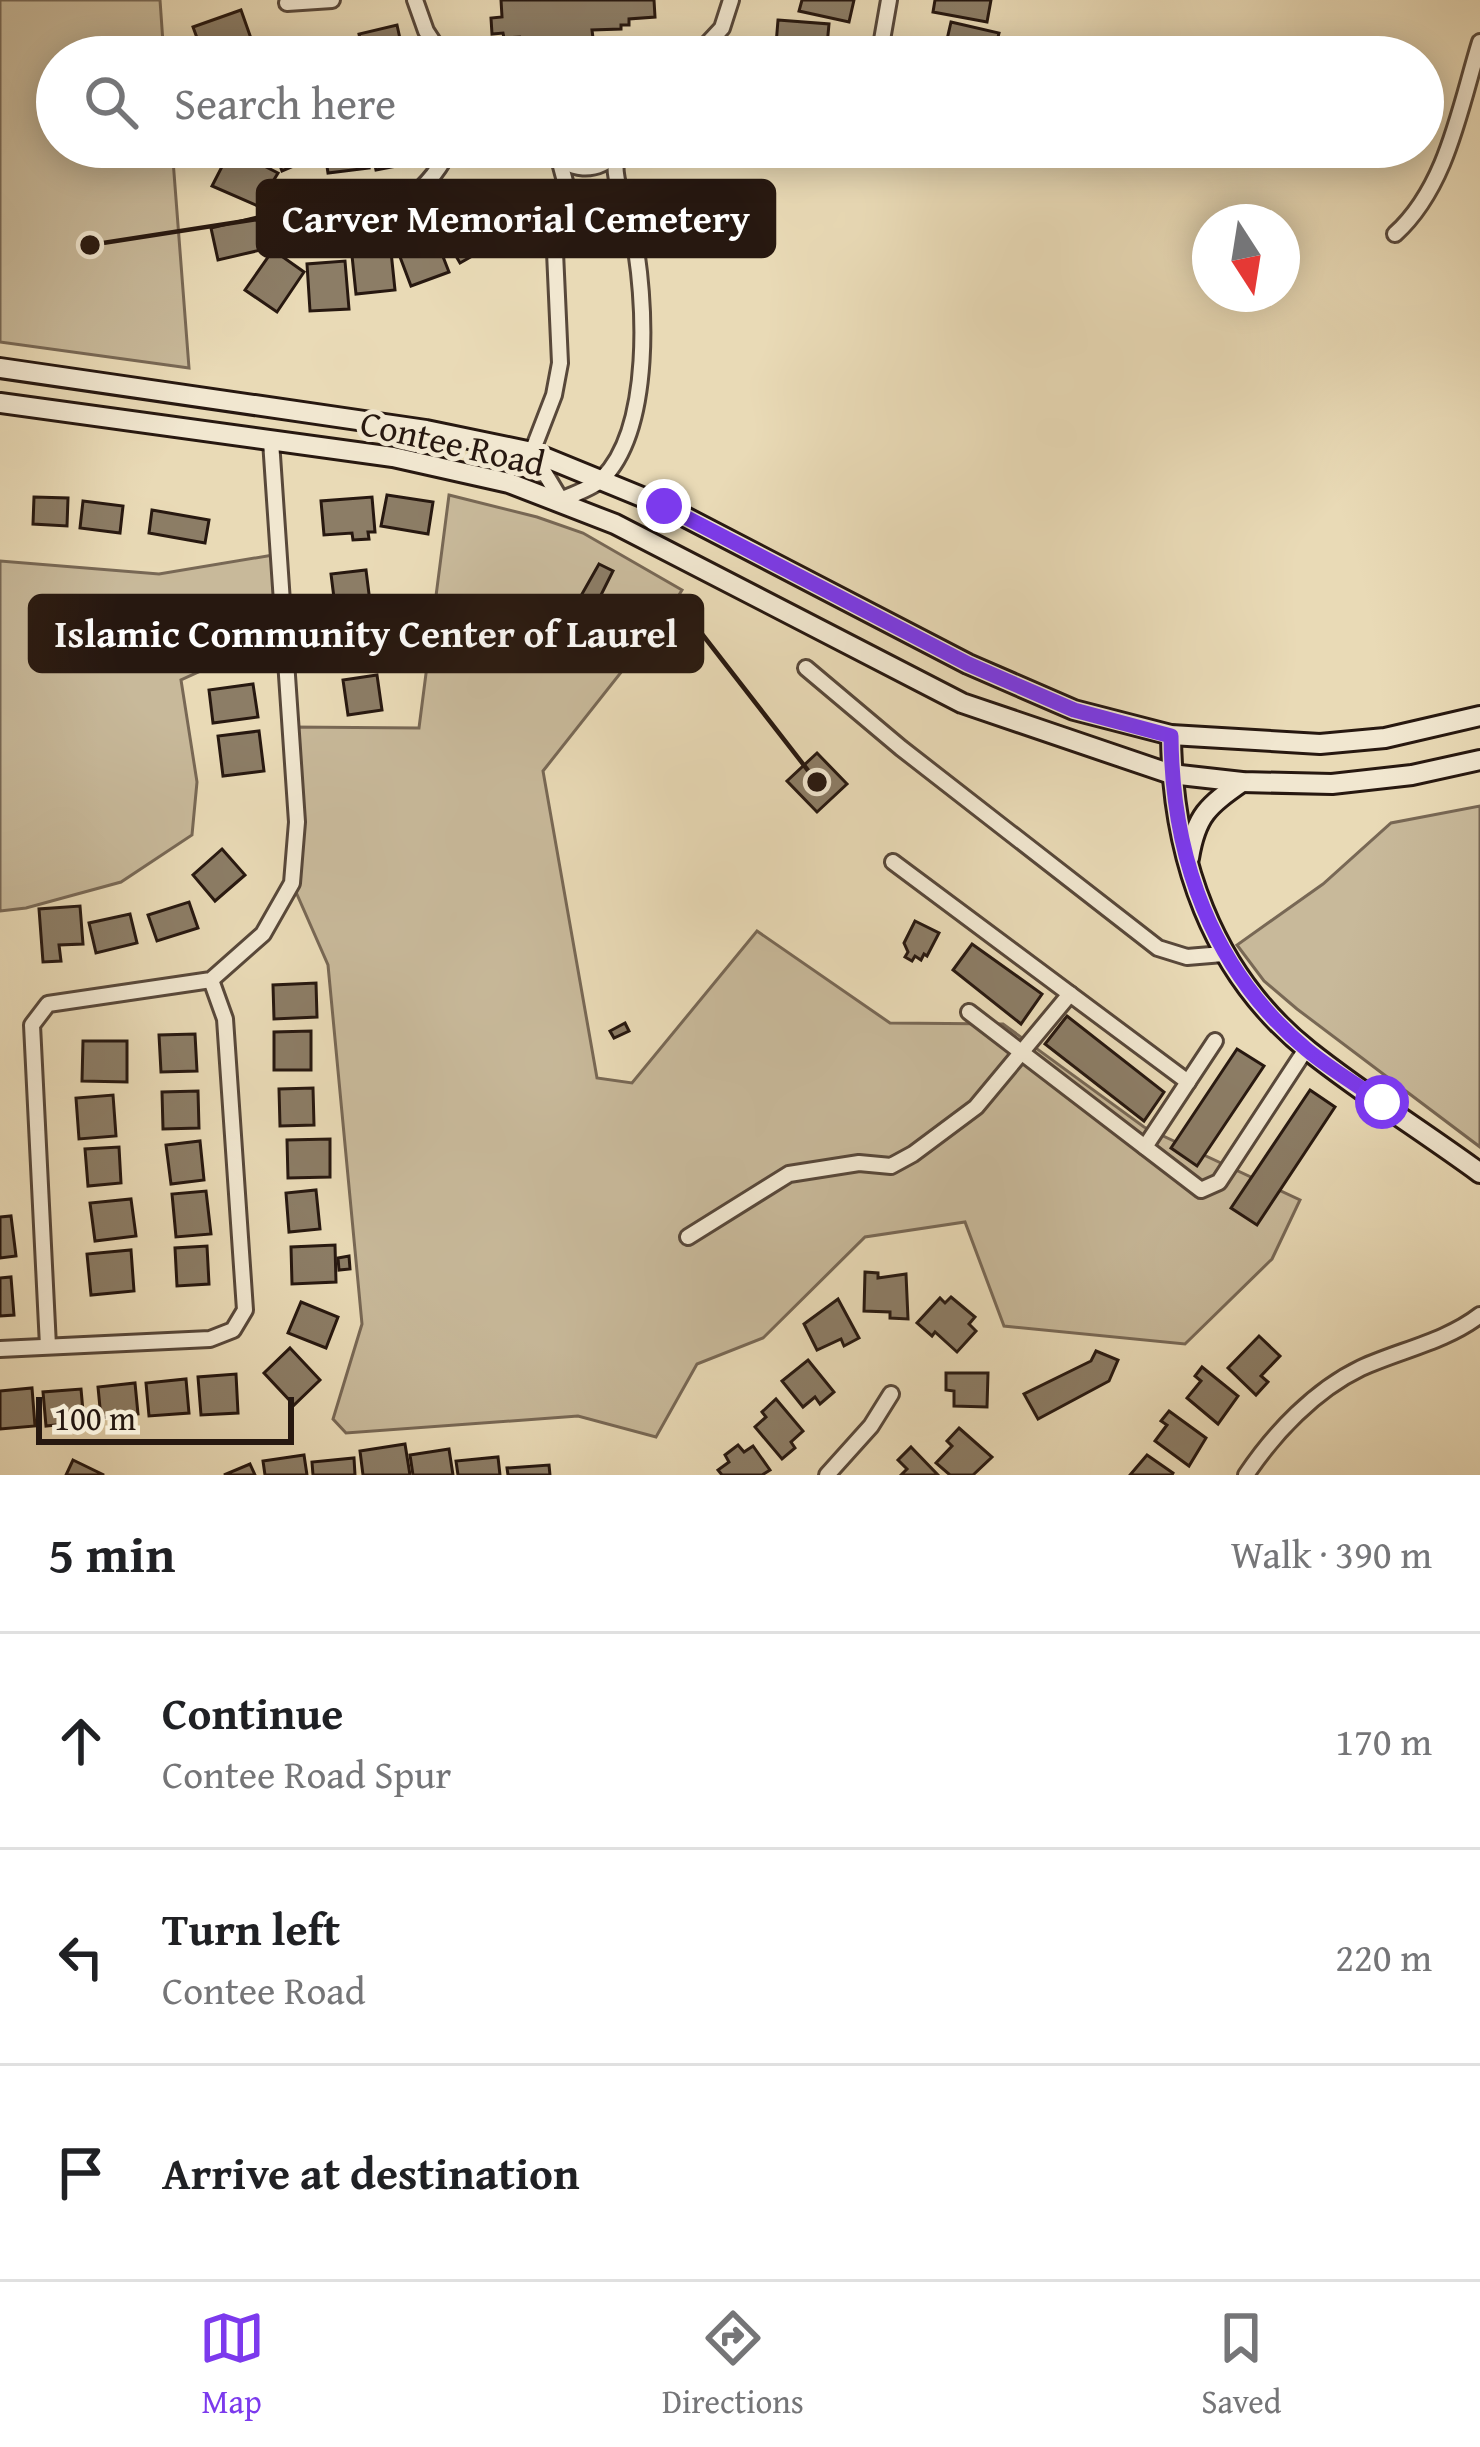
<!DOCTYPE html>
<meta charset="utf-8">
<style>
:root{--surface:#fff;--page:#f2f2f2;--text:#202124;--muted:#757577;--line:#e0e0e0;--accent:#7c3aed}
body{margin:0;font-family:"Gentium Book Plus",serif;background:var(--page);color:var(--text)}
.compass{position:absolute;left:1192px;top:204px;width:108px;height:108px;border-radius:50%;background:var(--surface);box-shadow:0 6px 30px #0003;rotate:168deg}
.scale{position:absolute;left:36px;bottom:30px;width:258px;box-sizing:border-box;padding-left:12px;border:6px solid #271810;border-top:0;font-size:33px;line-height:42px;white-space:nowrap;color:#271810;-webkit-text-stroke:9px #f1e7d0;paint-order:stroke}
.stop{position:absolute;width:36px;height:36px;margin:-27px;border:9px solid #7c3aed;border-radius:50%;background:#fff}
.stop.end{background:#7c3aed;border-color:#fff;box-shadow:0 3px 12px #0008}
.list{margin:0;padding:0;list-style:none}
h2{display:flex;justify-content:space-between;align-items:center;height:156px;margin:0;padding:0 48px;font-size:51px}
h2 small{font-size:39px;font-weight:400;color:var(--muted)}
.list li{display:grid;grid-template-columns:78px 1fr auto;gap:36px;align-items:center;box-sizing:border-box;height:216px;padding:0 48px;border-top:3px solid var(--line)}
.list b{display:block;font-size:45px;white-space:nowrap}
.list p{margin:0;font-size:39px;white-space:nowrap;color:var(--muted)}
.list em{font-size:39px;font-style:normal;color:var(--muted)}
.icon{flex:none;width:66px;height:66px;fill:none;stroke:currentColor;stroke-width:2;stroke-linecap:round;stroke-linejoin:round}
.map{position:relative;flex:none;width:1480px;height:1475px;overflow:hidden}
.search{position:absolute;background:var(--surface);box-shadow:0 6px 30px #0003;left:36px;right:36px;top:36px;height:132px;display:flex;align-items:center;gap:30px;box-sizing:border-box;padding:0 42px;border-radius:66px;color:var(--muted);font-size:45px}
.sheet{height:804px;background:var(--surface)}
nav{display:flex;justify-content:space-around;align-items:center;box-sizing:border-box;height:168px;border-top:3px solid var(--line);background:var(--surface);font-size:33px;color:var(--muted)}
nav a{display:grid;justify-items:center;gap:6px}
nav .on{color:var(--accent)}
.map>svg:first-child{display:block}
.green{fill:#c8b99a;stroke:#786855;stroke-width:3}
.building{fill:#8c7d66;stroke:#271810;stroke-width:3}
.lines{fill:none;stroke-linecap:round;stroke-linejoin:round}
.street-casing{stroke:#58483a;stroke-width:20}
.secondary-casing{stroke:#271810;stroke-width:24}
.street{stroke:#f1e7d0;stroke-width:14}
.secondary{stroke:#f1e7d0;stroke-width:18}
.route{stroke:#7c3aed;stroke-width:15}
.labels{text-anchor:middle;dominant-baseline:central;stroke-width:10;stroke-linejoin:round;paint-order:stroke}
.street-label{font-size:36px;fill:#271810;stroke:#f1e7d0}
.leader{fill:none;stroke:#271810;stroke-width:4.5}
.callout-dot{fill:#271810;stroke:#f1e7d0;stroke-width:4.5}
.callout{fill:#271810;stroke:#271810;stroke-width:4.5}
.callout-label{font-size:39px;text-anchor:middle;font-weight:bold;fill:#fff}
</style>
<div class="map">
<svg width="1480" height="1475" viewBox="0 0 1480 1475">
<rect width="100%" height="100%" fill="#e9dab6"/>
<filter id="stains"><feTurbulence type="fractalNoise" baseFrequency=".00167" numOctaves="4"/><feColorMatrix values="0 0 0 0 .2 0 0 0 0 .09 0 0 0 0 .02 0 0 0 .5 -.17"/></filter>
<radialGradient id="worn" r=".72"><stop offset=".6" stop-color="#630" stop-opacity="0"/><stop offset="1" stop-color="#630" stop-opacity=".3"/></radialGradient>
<g class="green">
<path d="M 0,0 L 160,0 L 164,57 L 57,57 L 57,147 L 172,147 L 189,368 L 0,342 Z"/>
<path d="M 449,495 L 537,517 L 583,533 L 682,590 L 668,613 L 543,771 L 597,1078 L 632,1083 L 757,931 L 890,1023 L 1003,1024 L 1144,1127 L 1300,1200 L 1272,1259 L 1185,1344 L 1004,1326 L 965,1222 L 865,1237 L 763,1338 L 697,1364 L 656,1437 L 578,1416 L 346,1433 L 333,1419 L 362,1324 L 328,965 L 292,883 L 291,727 L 419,728 Z"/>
<path d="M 279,554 L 284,633 L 181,680 L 197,782 L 192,835 L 121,882 L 26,908 L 0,911 L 0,561 L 159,574 Z"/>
<path d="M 1480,806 L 1480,1147 L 1297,1009 L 1264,981 L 1237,945 L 1323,884 L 1391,823 Z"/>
</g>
<g class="building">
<path d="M 501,0 L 654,0 L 655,17 L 629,19 L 629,25 L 621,25 L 621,29 L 592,30 L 593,38 L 539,40 L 532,46 L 525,45 L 520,37 L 504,38 L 503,33 L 492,34 L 491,18 L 502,17 Z"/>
<path d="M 802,0 L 854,0 L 849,22 L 799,11 Z"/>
<path d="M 935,0 L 991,0 L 987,22 L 933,12 Z"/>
<path d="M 241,10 L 253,44 L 218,57 L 204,57 L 193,27 Z"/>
<path d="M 778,20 L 829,24 L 826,57 L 775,57 Z"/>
<path d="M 951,22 L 999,33 L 993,57 L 943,57 Z"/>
<path d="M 397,25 L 404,57 L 364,57 L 359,34 Z"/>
<path d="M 347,39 L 353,57 L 311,57 L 309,53 Z"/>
<path d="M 265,42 L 293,57 L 257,57 Z"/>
<path d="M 273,147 L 314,147 L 317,156 L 282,171 Z"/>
<path d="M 324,147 L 364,147 L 369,168 L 328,173 Z"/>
<path d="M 371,147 L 413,147 L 417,162 L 376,170 Z"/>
<rect x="840" y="147" width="37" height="9"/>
<path d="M 905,147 L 938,147 L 917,163 Z"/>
<path d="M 231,149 L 278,173 L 258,206 L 212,186 Z"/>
<path d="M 473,205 L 495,243 L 460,263 L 438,225 Z"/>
<path d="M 257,217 L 265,249 L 218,260 L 211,228 Z"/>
<path d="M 431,226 L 449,272 L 411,286 L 394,241 Z"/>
<path d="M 390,242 L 395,290 L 356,294 L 351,246 Z"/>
<path d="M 273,250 L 304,272 L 277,312 L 245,290 Z"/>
<path d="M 345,261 L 349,309 L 310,311 L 307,264 Z"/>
<path d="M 387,495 L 433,502 L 428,534 L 381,526 Z"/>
<path d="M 34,497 L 68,498 L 67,526 L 33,524 Z"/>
<path d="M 372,497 L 375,532 L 368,532 L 369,539 L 353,540 L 352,533 L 324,535 L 321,501 Z"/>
<path d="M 83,501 L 123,506 L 120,533 L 80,528 Z"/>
<path d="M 152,510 L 209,520 L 205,543 L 149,533 Z"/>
<path d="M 599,564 L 613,571 L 594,609 L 578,601 Z"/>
<path d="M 366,570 L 370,602 L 335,606 L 331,574 Z"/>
<path d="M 377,675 L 382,710 L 348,715 L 343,680 Z"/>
<path d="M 253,684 L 258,717 L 213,723 L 209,690 Z"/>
<path d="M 259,731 L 264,771 L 223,776 L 218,736 Z"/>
<path d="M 817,753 L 847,784 L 817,812 L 787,781 Z"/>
<path d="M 222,849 L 245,875 L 215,901 L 193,875 Z"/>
<path d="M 189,902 L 198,928 L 157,941 L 148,915 Z"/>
<path d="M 80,906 L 83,944 L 59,945 L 61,961 L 43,962 L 39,909 Z"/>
<path d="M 130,914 L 137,943 L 96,953 L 89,923 Z"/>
<path d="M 915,921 L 939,933 L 927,956 L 924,954 L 921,960 L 915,956 L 912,961 L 905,957 L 908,952 L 904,943 Z"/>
<path d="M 972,944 L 1042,994 L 1021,1024 L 953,970 Z"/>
<path d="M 316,983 L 317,1017 L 274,1019 L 273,985 Z"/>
<path d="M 1067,1016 L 1164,1092 L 1144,1121 L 1045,1044 Z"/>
<path d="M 625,1023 L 629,1031 L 614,1038 L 610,1031 Z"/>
<path d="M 311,1031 L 311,1070 L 274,1070 L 274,1032 Z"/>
<path d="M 195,1034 L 197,1071 L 161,1072 L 159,1035 Z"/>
<path d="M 83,1041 L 127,1041 L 127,1082 L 82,1081 Z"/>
<path d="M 1237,1049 L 1264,1066 L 1197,1166 L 1171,1148 Z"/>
<path d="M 313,1088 L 314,1125 L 280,1126 L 279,1089 Z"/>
<path d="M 1310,1090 L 1335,1107 L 1257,1225 L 1231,1208 Z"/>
<path d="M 198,1091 L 199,1128 L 163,1129 L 162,1092 Z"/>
<path d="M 113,1095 L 116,1136 L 79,1139 L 76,1098 Z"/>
<path d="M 330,1139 L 330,1177 L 288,1178 L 287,1140 Z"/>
<path d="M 200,1141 L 204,1180 L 171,1184 L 166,1145 Z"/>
<path d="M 119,1147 L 121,1183 L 88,1186 L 85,1149 Z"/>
<path d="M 316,1190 L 320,1229 L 289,1232 L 286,1193 Z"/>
<path d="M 206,1191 L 211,1234 L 176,1237 L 172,1194 Z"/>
<path d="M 131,1199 L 136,1236 L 95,1241 L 90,1203 Z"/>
<path d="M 11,1216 L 16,1256 L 0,1258 L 0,1217 Z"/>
<path d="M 335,1245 L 336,1282 L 292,1284 L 291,1247 Z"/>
<path d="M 207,1246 L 209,1284 L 177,1286 L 175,1248 Z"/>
<path d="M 131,1250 L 134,1291 L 91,1295 L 87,1254 Z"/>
<path d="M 349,1256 L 350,1269 L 339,1270 L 338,1258 Z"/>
<path d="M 865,1272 L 878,1273 L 878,1278 L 906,1274 L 908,1319 L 890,1318 L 890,1312 L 864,1311 Z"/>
<path d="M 11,1277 L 14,1315 L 0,1316 L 0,1278 Z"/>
<path d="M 951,1297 L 975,1317 L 969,1324 L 976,1331 L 957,1352 L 935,1332 L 932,1336 L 917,1323 L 940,1298 L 945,1303 Z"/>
<path d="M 838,1299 L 859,1338 L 844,1346 L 841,1339 L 817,1350 L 804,1324 Z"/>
<path d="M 301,1302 L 338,1317 L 326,1348 L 288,1333 Z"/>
<path d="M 1259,1336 L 1280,1356 L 1261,1376 L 1268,1382 L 1256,1395 L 1228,1368 Z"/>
<path d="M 290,1348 L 320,1380 L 294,1405 L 264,1373 Z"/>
<path d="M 1096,1351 L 1118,1360 L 1109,1381 L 1038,1419 L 1024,1394 L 1091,1361 Z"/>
<path d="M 808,1360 L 834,1392 L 820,1404 L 815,1397 L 803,1407 L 782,1381 Z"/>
<path d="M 1202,1367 L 1238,1396 L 1218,1424 L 1187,1398 L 1201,1381 L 1195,1376 Z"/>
<path d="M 946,1373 L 988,1373 L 987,1407 L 954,1406 L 954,1391 L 946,1390 Z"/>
<path d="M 236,1374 L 238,1413 L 201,1415 L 198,1377 Z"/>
<path d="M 186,1379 L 189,1413 L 149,1416 L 146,1383 Z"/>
<path d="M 135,1383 L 138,1414 L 101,1418 L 98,1387 Z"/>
<path d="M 32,1388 L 35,1426 L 0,1429 L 0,1391 Z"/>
<path d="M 81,1389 L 84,1422 L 46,1426 L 43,1392 Z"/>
<path d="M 776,1399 L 803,1431 L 791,1442 L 795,1448 L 782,1459 L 755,1427 L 766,1417 L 762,1412 Z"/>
<path d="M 1169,1411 L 1206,1438 L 1189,1466 L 1155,1441 L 1167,1425 L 1161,1421 Z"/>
<path d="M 959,1428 L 992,1457 L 973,1475 L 950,1475 L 936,1463 L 952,1446 L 947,1441 Z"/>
<path d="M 405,1444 L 410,1475 L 363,1475 L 360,1451 Z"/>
<path d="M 738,1445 L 744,1452 L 753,1446 L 770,1470 L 762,1475 L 722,1475 L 718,1470 L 729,1462 L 725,1455 Z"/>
<path d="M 911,1447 L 938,1475 L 901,1475 L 907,1469 L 898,1460 Z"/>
<path d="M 449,1449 L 453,1475 L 413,1475 L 410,1455 Z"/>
<path d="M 304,1455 L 307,1475 L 265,1475 L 263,1461 Z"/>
<path d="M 1147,1455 L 1173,1473 L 1172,1475 L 1130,1475 Z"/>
<path d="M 498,1457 L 500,1475 L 458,1475 L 456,1461 Z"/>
<path d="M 354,1458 L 355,1475 L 313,1475 L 312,1462 Z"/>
<path d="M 73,1460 L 104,1475 L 66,1475 Z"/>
<path d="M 250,1464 L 255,1475 L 224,1475 Z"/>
<path d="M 549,1465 L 550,1475 L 508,1475 L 507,1468 Z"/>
</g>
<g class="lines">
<g class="street-casing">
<g id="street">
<path d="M 415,0 L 426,31 L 443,57"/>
<path d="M 287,3 L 332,0"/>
<path d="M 695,57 L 722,28 L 731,0"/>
<path d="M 879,57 L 889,0"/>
<path d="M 551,147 C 569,173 596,174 618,152"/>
<path d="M 559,159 L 566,185 L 555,252 L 560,363 L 554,395 L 532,452 L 561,500 C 573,494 593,488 602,479 C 653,428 646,298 633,233 C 628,205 610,181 617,152"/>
<path d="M 311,213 C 383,208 413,218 451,147"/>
<path d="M 1395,234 C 1447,187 1460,107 1480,42"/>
<path d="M 806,668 L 901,748 L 1158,948 L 1187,957 L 1223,954"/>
<path d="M 893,862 L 1188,1082"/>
<path d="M 969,1012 L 1201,1190 L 1219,1182 L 1306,1049"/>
<path d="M 1145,1147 L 1215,1041"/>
<path d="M 688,1237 L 789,1174 L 859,1163 L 891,1166 L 913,1154 L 976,1107 L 1070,994"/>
<path d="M 48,1346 L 32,1025 L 48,1004 L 211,980 L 263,934 L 292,883 L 297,822 L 271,441"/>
<path d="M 0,1349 L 210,1339 L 233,1330 L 245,1310 L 225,1019 L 211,980"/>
<path d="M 827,1475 L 871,1426 L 891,1394"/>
<path d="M 1246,1475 C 1274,1433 1315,1390 1361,1368 C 1400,1350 1445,1342 1480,1315"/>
</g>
</g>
<g class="secondary-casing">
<g id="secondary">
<path d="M 0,368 L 426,430 L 532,452 L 664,506 L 968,664 L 1074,710 L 1171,735 L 1320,744 L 1385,738 L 1480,716"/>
<path d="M 0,403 L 393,457 L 509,483 L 615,524 L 962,703 L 1171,774 L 1242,782 L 1332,784 L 1412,775 L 1480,760"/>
<path d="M 1171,735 C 1172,856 1211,973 1309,1051 C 1363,1094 1424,1132 1480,1173"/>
<path d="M 1189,858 C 1196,815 1208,806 1242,782"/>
</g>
</g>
<use href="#street" class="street"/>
<use href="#secondary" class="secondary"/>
</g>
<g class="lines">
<path class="route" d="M 664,506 L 968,664 L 1074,710 L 1171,736 C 1172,857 1211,969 1306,1049 C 1330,1069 1357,1085 1382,1102"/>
</g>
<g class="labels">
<g class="street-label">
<text transform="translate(453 442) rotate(13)">Contee Road</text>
</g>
</g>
<path class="leader" d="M90 245L258 219M817 782L702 634"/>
<g class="callout-dot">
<circle cx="90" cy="245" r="12"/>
<circle cx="817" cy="782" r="12"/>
</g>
<g class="callout">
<rect x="258" y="181" width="516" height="75" rx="12"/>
<rect x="30" y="596" width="672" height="75" rx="12"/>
</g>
<g class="callout-label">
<text x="516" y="232">Carver Memorial Cemetery</text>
<text x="366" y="647">Islamic Community Center of Laurel</text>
</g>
<rect width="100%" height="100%" filter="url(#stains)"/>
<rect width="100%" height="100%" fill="url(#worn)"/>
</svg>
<svg class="compass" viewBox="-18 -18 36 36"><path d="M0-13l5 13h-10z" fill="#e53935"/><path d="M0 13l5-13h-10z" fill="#757577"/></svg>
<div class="scale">100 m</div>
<div class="stop" style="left:1382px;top:1102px"></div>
<div class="stop end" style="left:664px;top:506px"></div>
<div class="search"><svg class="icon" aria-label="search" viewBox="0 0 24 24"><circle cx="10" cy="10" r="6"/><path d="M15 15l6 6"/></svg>Search here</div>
</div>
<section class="sheet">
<h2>5 min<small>Walk · 390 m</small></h2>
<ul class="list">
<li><svg class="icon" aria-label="ahead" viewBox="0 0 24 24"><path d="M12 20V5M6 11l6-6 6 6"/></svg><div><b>Continue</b><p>Contee Road Spur</p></div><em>170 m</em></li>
<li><svg class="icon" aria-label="left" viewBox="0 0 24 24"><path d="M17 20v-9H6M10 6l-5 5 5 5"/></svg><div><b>Turn left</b><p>Contee Road</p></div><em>220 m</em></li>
<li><svg class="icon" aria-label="arrive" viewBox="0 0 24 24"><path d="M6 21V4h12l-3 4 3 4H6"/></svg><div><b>Arrive at destination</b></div></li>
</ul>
</section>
<nav>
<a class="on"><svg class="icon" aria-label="map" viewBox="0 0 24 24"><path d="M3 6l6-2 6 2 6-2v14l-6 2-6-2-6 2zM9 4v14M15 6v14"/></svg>Map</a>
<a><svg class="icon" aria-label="directions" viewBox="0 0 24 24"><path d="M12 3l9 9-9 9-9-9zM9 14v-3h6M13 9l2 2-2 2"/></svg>Directions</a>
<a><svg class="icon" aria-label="saved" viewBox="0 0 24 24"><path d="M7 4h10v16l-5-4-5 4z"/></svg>Saved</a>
</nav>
